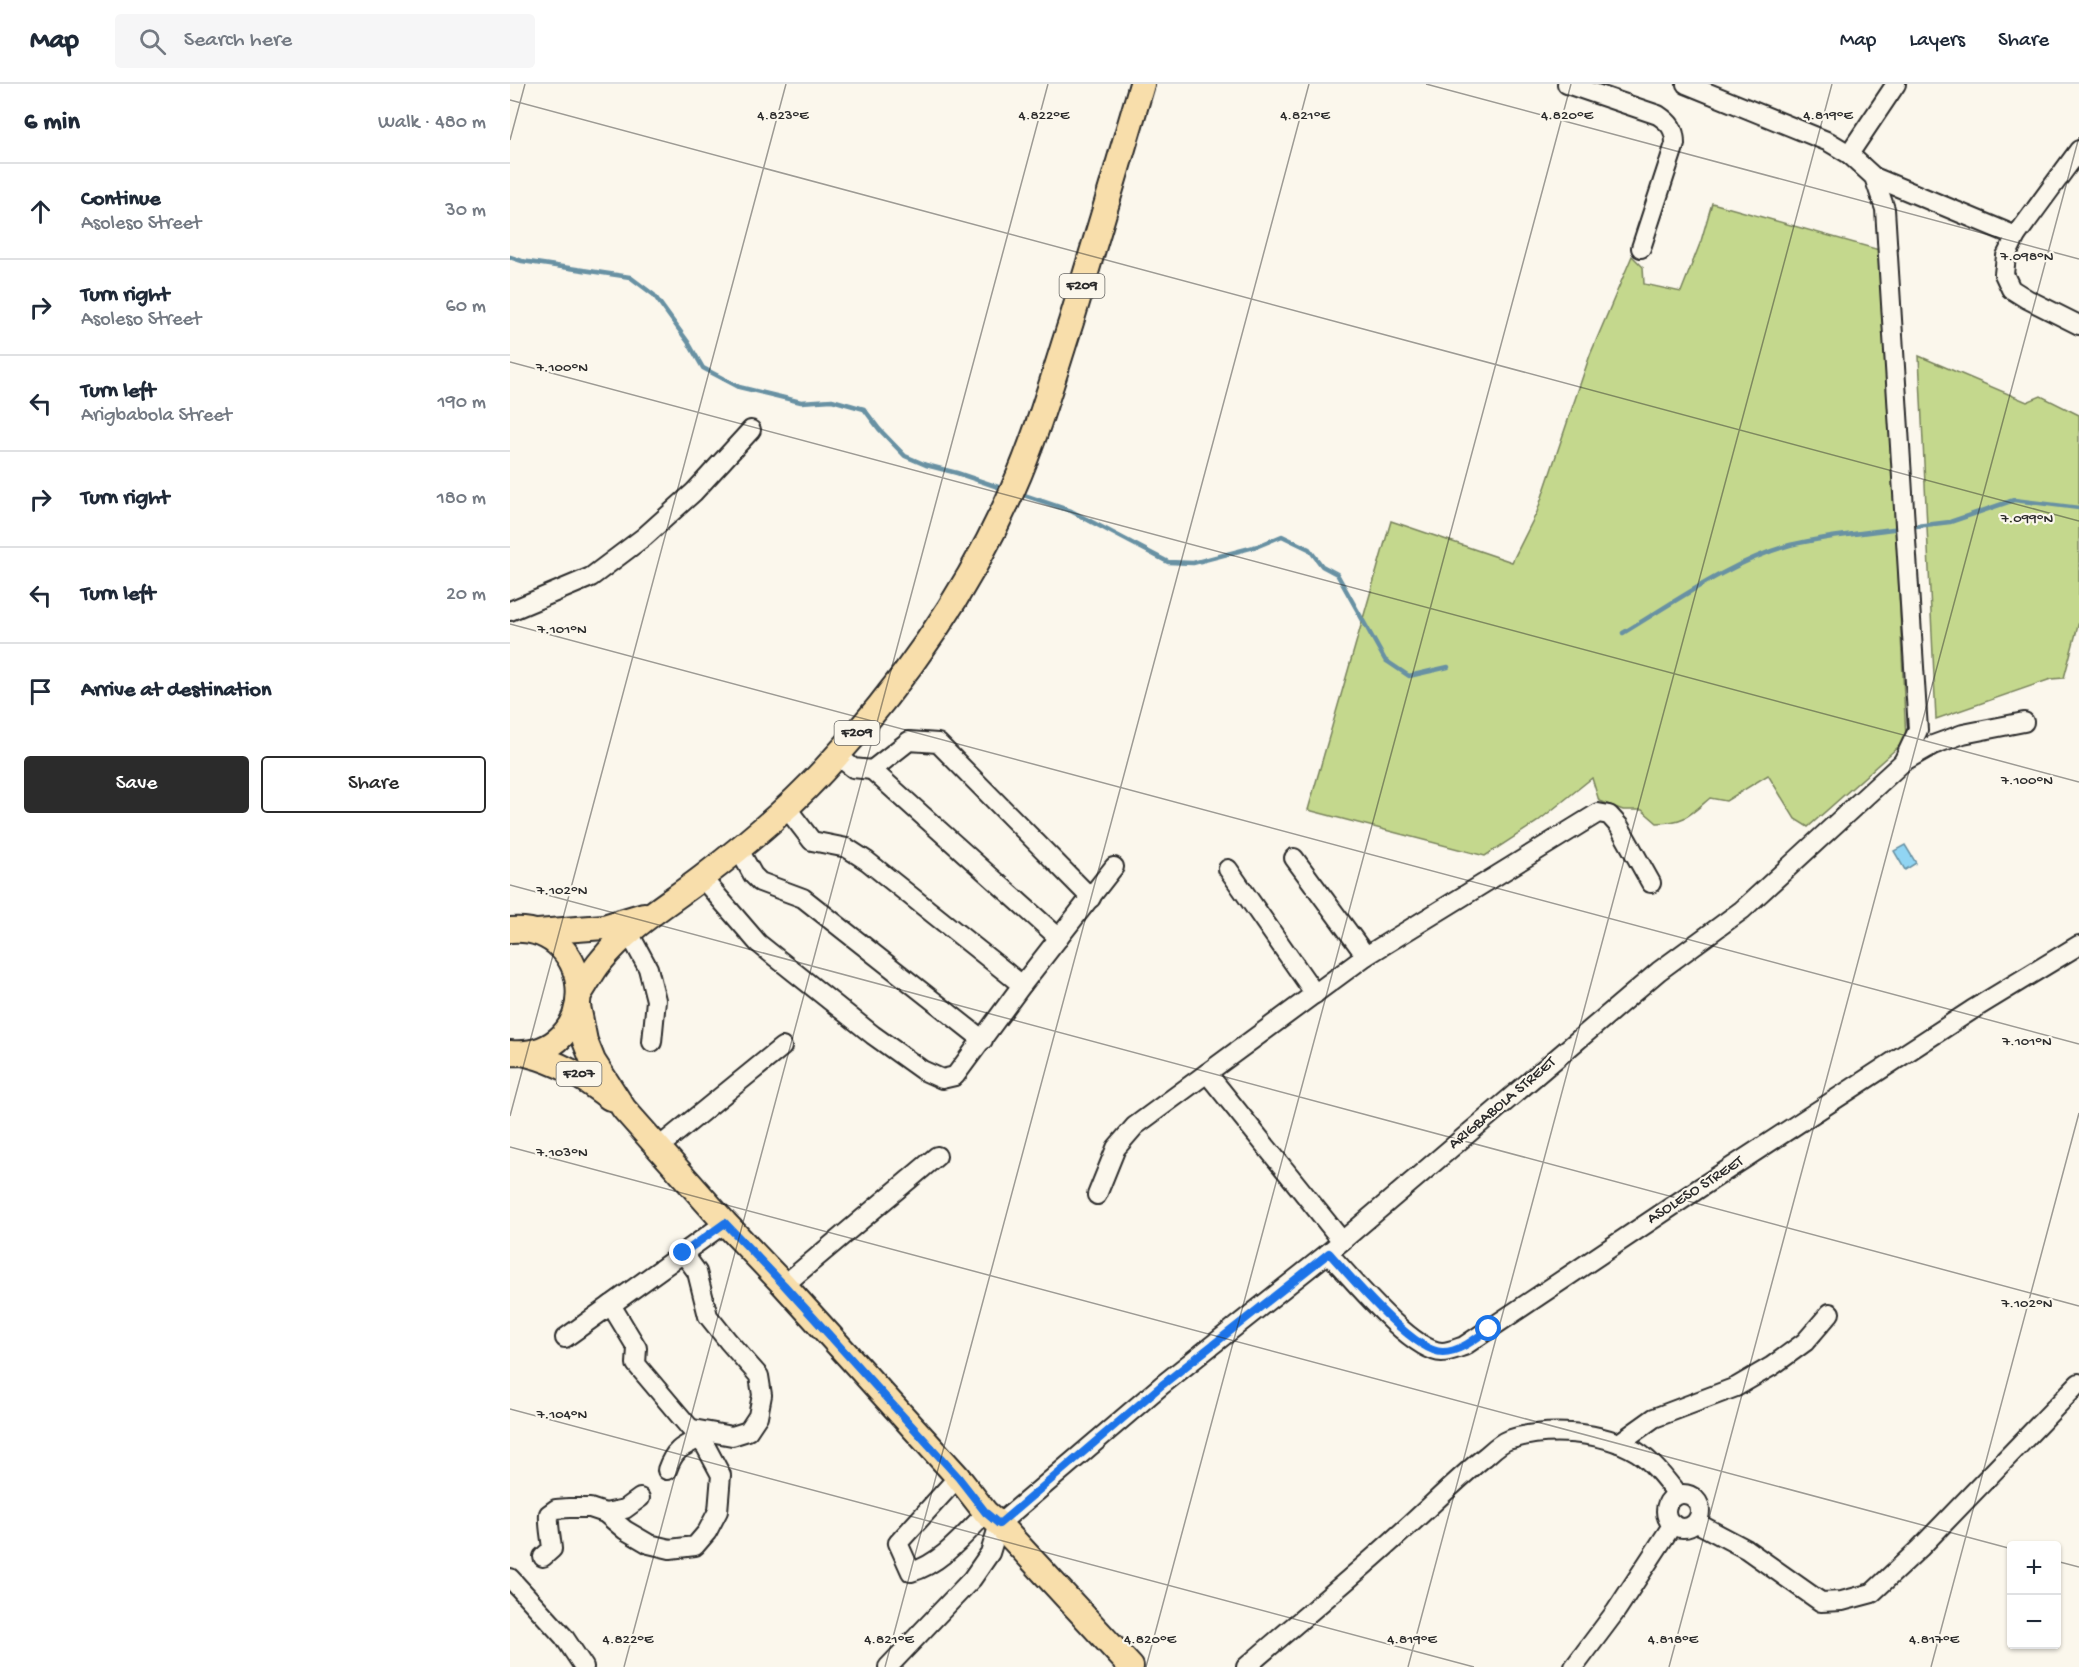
<!DOCTYPE html>
<meta charset="utf-8">
<style>
:root{--surface:#fff;--page:#f6f6f7;--text:#1f2937;--muted:#747a83;--line:#e0e1e3;--accent:#2b2b2b}
body{margin:0;font-family:"Gochi Hand",sans-serif;background:var(--page);color:var(--text)}
.controls{position:absolute;right:18px;bottom:18px;display:grid;overflow:hidden;border-radius:6px;box-shadow:0 2px 4px #0004}
.controls button{width:54px;height:54px;display:grid;place-items:center;padding:0;border:0;border-bottom:2px solid var(--line);background:var(--surface);color:var(--text);font:30px sans-serif}
.stop{position:absolute;width:18px;height:18px;margin:-14px;border:4px solid #1a73e8;border-radius:50%;background:#fff}
.stop.end{background:#1a73e8;border-color:#fff;box-shadow:0 2px 6px #0008}
.list{margin:0;padding:0;list-style:none}
h2{display:flex;justify-content:space-between;align-items:center;height:78px;margin:0;padding:0 24px;font-size:26px}
h2 small{font-size:20px;font-weight:400;color:var(--muted)}
.list li{display:grid;grid-template-columns:39px 1fr auto;gap:18px;align-items:center;box-sizing:border-box;height:96px;padding:0 24px;border-top:2px solid var(--line)}
.list b{display:block;font-size:22px;white-space:nowrap}
.list p{margin:0;font-size:20px;white-space:nowrap;color:var(--muted)}
.list em{font-size:20px;font-style:normal;color:var(--muted)}
.actions{display:flex;gap:12px;padding:18px 24px}
.actions a{flex:1;padding:14px 0;border:2px solid var(--accent);border-radius:6px;text-align:center;font-size:21px;color:var(--accent)}
.actions .main{background:var(--accent);color:#fff}
.icon{flex:none;width:33px;height:33px;fill:none;stroke:currentColor;stroke-width:2;stroke-linecap:round;stroke-linejoin:round}
.map{position:relative;flex:none;width:1569px;height:1583px;overflow:hidden}
header{display:flex;align-items:center;gap:36px;box-sizing:border-box;height:84px;padding:0 30px;background:var(--surface);border-bottom:2px solid var(--line)}
header strong{font-size:28px}
nav{display:flex;gap:33px;margin-inline-start:auto;font-size:21px}
.search{width:420px;height:54px;background:var(--page);display:flex;align-items:center;gap:15px;box-sizing:border-box;padding:0 21px;border-radius:6px;color:var(--muted);font-size:22px}
main{display:flex}
aside{flex:1;background:var(--surface)}
.map>svg:first-child{display:block}
.green{fill:#c4d88d;stroke:#78825c;stroke-width:1.5}
.water{fill:#91d5f3;stroke:#6891a3;stroke-width:1.5}
.lines{fill:none;stroke-linecap:round;stroke-linejoin:round}
.stream{stroke:#6891a3;stroke-width:4.5}
.minor-casing{stroke:#2b2b2b;stroke-width:22}
.major-casing{stroke:#2b2b2b;stroke-width:28}
.minor{stroke:#fbf7ec;stroke-width:18}
.major{stroke:#f8deab;stroke-width:24}
.route{stroke:#1a73e8;stroke-width:8}
.ticks{fill:none;stroke:#2b2b2b;stroke-width:1.5;stroke-opacity:0.45}
.labels{text-anchor:middle;dominant-baseline:central;stroke-width:4.5;stroke-linejoin:round;paint-order:stroke}
.shield{fill:#fbf7ec;stroke:#696865;stroke-width:1.5}
.shield-label{font-size:15px;font-weight:bold;fill:#2b2b2b}
.street-label{font-size:16px;fill:#2b2b2b;stroke:#fbf7ec}
.ticks-label{font-size:15px;text-anchor:middle;fill:#2b2b2b;stroke:#fbf7ec;stroke-width:4.5;stroke-linejoin:round;paint-order:stroke}
</style>
<header>
<strong>Map</strong>
<div class="search"><svg class="icon" aria-label="search" viewBox="0 0 24 24"><circle cx="10" cy="10" r="6"/><path d="M15 15l6 6"/></svg>Search here</div>
<nav><a>Map</a><a>Layers</a><a>Share</a></nav>
</header>
<main>
<aside>
<h2>6 min<small>Walk · 480 m</small></h2>
<ul class="list">
<li><svg class="icon" aria-label="ahead" viewBox="0 0 24 24"><path d="M12 20V5M6 11l6-6 6 6"/></svg><div><b>Continue</b><p>Asoleso Street</p></div><em>30 m</em></li>
<li><svg class="icon" aria-label="right" viewBox="0 0 24 24"><path d="M7 20v-9h11M14 6l5 5-5 5"/></svg><div><b>Turn right</b><p>Asoleso Street</p></div><em>60 m</em></li>
<li><svg class="icon" aria-label="left" viewBox="0 0 24 24"><path d="M17 20v-9H6M10 6l-5 5 5 5"/></svg><div><b>Turn left</b><p>Arigbabola Street</p></div><em>190 m</em></li>
<li><svg class="icon" aria-label="right" viewBox="0 0 24 24"><path d="M7 20v-9h11M14 6l5 5-5 5"/></svg><div><b>Turn right</b></div><em>180 m</em></li>
<li><svg class="icon" aria-label="left" viewBox="0 0 24 24"><path d="M17 20v-9H6M10 6l-5 5 5 5"/></svg><div><b>Turn left</b></div><em>20 m</em></li>
<li><svg class="icon" aria-label="arrive" viewBox="0 0 24 24"><path d="M6 21V4h12l-3 4 3 4H6"/></svg><div><b>Arrive at destination</b></div></li>
</ul>
<div class="actions"><a class="main">Save</a><a>Share</a></div>
</aside>
<div class="map">
<svg width="1569" height="1583" viewBox="0 0 1569 1583">
<rect width="100%" height="100%" fill="#fbf7ec"/>
<filter id="ink" filterUnits="userSpaceOnUse"><feTurbulence type="fractalNoise" baseFrequency=".0167" numOctaves="2"/><feDisplacementMap in="SourceGraphic" scale="12" xChannelSelector="R" yChannelSelector="G"/><feConvolveMatrix kernelMatrix="1 2 1 2 8 2 1 2 1" color-interpolation-filters="sRGB"/></filter>
<g filter="url(#ink)">
<g class="green">
<path d="M 1202,119 L 1373,167 L 1396,656 L 1298,743 L 1285,735 L 1258,691 L 1216,717 L 1200,714 C 1179,732 1175,738 1147,739 L 1132,726 L 1113,726 L 1089,717 L 1082,694 L 1027,738 L 975,772 L 798,726 L 881,437 L 1002,478 L 1027,428 L 1080,271 L 1122,172 L 1133,183 L 1134,200 L 1171,208 L 1191,157 Z"/>
<path d="M 1409,272 L 1517,318 L 1531,312 L 1569,331 L 1569,538 L 1554,594 L 1541,595 L 1426,635 Z"/>
</g>
<path class="water" d="M 1395,761 L 1406,779 L 1395,786 L 1384,767 Z"/>
<g class="lines">
<g class="stream">
<path d="M 0,173 L 12,177 L 120,193 L 144,211 L 178,258 L 193,284 L 229,303 L 291,318 L 322,316 L 354,325 L 369,345 L 395,372 L 416,381 L 447,389 L 494,405"/>
<path d="M 508,409 L 561,427 L 658,478 L 683,479 L 748,462 L 772,452 L 799,465 L 812,482 L 827,490 L 875,576 L 899,592 L 938,583"/>
<path d="M 1398,443 L 1440,438 L 1504,416 L 1569,424"/>
<path d="M 1113,549 C 1166,517 1220,478 1280,461 C 1316,452 1353,449 1390,444"/>
</g>
<g class="minor-casing">
<g id="minor">
<path d="M 1057,0 L 1148,31 C 1160,39 1165,45 1165,60 L 1131,164"/>
<path d="M 1176,0 L 1319,58 L 1339,70 L 1364,93 L 1375,125 L 1408,646 L 1393,678"/>
<path d="M 1569,66 L 1506,152 L 1496,172 L 1494,190 L 1501,205 L 1517,215 L 1569,241"/>
<path d="M 1339,70 L 1386,0"/>
<path d="M 1364,93 L 1506,152"/>
<path d="M 0,527 L 81,493 L 134,453 L 184,408 L 241,346"/>
<path d="M 327,671 L 343,684 L 362,686 L 399,657 L 428,659 L 581,814"/>
<path d="M 362,686 L 549,854"/>
<path d="M 276,723 L 302,757 L 337,764 L 357,777 L 512,901"/>
<path d="M 228,764 L 243,791 L 250,798 L 293,814 L 473,956"/>
<path d="M 784,774 L 856,872"/>
<path d="M 718,785 L 805,910"/>
<path d="M 192,794 L 248,859 L 363,951 L 412,986 L 432,995 L 445,992 L 512,901 L 604,783"/>
<path d="M 119,849 L 138,884 L 146,916 L 142,958"/>
<path d="M 697,989 L 832,1157"/>
<path d="M 149,1063 L 272,963"/>
<path d="M 587,1111 L 606,1064 L 625,1042 L 856,872 L 1088,729 L 1099,731 L 1109,742 L 1141,799"/>
<path d="M 173,1169 L 187,1188 L 198,1232 L 218,1257 L 249,1292 L 252,1311 L 248,1332 L 238,1347 L 222,1352 L 183,1345"/>
<path d="M 818,1169 C 840,1192 901,1267 932,1268 C 939,1268 948,1264 954,1262 L 1191,1103 L 1462,926 L 1569,861"/>
<path d="M 274,1201 L 427,1072"/>
<path d="M 55,1254 L 215,1139"/>
<path d="M 1109,1359 L 1144,1334 L 1226,1303 L 1262,1282 L 1295,1258 L 1320,1229"/>
<path d="M 157,1386 C 164,1366 171,1363 190,1354"/>
<path d="M 448,1393 L 388,1459 L 401,1488 C 431,1480 455,1450 476,1429"/>
<circle cx="1173" cy="1427" r="17"/>
<path d="M 95,1429 L 115,1425 L 130,1414"/>
<path d="M 1187,1439 L 1236,1465 L 1311,1518 L 1332,1517 L 1362,1509 L 1410,1464 L 1569,1299"/>
<path d="M 33,1473 L 42,1465 C 41,1453 38,1442 39,1430 L 46,1425 L 59,1424 L 80,1424 L 95,1429 L 115,1446 L 139,1460 L 160,1465 L 185,1462 L 197,1448 L 208,1427 L 211,1391 L 196,1363 L 126,1280 L 127,1264 L 101,1221"/>
<path d="M 0,1494 L 54,1553 L 74,1583"/>
<path d="M 378,1583 L 462,1495 L 480,1469 L 489,1440 L 652,1301 L 818,1169 L 1149,887 L 1232,826 L 1393,678 L 1423,661 L 1453,650 L 1514,638"/>
<path d="M 736,1583 C 789,1537 843,1493 895,1445 C 922,1421 948,1394 976,1372 C 983,1366 990,1359 998,1356 C 1037,1343 1092,1347 1127,1368 C 1143,1378 1156,1396 1168,1411"/>
<path d="M 1064,1583 L 1106,1527 L 1163,1440"/>
</g>
</g>
<g class="major-casing">
<g id="major">
<path d="M 0,846 C 89,839 94,976 0,969"/>
<path d="M 27,848 L 94,843 L 134,831"/>
<path d="M 70,909 C 77,899 83,886 91,877 C 119,842 158,820 193,793 C 235,761 277,726 313,687 C 390,604 457,510 503,405 C 527,351 543,294 561,238 C 585,159 609,79 632,0"/>
<path d="M 68,922 L 75,957 L 83,977 L 114,1025 L 215,1139 L 274,1201 L 448,1393 L 476,1429 L 489,1440 L 621,1583"/>
<path d="M 16,970 C 51,979 71,992 100,1014"/>
</g>
</g>
<use href="#minor" class="minor"/>
<use href="#major" class="major"/>
</g>
</g>
<g class="lines" filter="url(#ink)">
<path class="route" d="M 173,1169 L 215,1139 L 274,1201 L 448,1393 L 476,1429 L 489,1440 L 652,1301 L 819,1169 C 839,1191 904,1269 933,1268 C 950,1268 966,1254 979,1245"/>
</g>
<path class="ticks" d="M 916,0 L 1569,175M 0,16 L 1569,437M 0,56 L 15,0M 0,278 L 1569,698M 0,540 L 1569,960M 0,801 L 1569,1222M 0,1032 L 276,0M 0,1063 L 1502,1465M 0,1325 L 964,1583M 1546,1477 L 1569,1483M 114,1583 L 538,0M 375,1583 L 799,0M 636,1583 L 1061,0M 898,1583 L 1322,0M 1159,1583 L 1569,53M 1421,1583 L 1569,1029"/>
<g class="labels">
<g class="shield">
<rect x="549.5" y="190" width="45" height="24" rx="4.5"/>
<rect x="324.5" y="637" width="45" height="24" rx="4.5"/>
<rect x="46.5" y="978" width="45" height="24" rx="4.5"/>
</g>
<g class="shield-label">
<text x="572" y="202">F209</text>
<text x="347" y="649">F209</text>
<text x="69" y="990">F207</text>
</g>
<g class="street-label">
<text transform="translate(993 1020) rotate(-40)">ARIGBABOLA STREET</text>
<text transform="translate(1186 1107) rotate(-33)">ASOLESO STREET</text>
</g>
</g>
<g class="ticks-label">
<text x="273" y="35">4.823°E</text>
<text x="534" y="35">4.822°E</text>
<text x="795" y="35">4.821°E</text>
<text x="1057" y="35">4.820°E</text>
<text x="1318" y="35">4.819°E</text>
<text x="1517" y="176">7.098°N</text>
<text x="52" y="287">7.100°N</text>
<text x="1517" y="438">7.099°N</text>
<text x="52" y="549">7.101°N</text>
<text x="1517" y="700">7.100°N</text>
<text x="52" y="810">7.102°N</text>
<text x="1517" y="961">7.101°N</text>
<text x="52" y="1072">7.103°N</text>
<text x="1517" y="1223">7.102°N</text>
<text x="52" y="1334">7.104°N</text>
<text x="118" y="1559">4.822°E</text>
<text x="379" y="1559">4.821°E</text>
<text x="640" y="1559">4.820°E</text>
<text x="902" y="1559">4.819°E</text>
<text x="1163" y="1559">4.818°E</text>
<text x="1424" y="1559">4.817°E</text>
</g>
</svg>
<div class="controls">
<button>+</button>
<button>−</button>
</div>
<div class="stop" style="left:979px;top:1245px"></div>
<div class="stop end" style="left:173px;top:1169px"></div>
</div>
</main>
